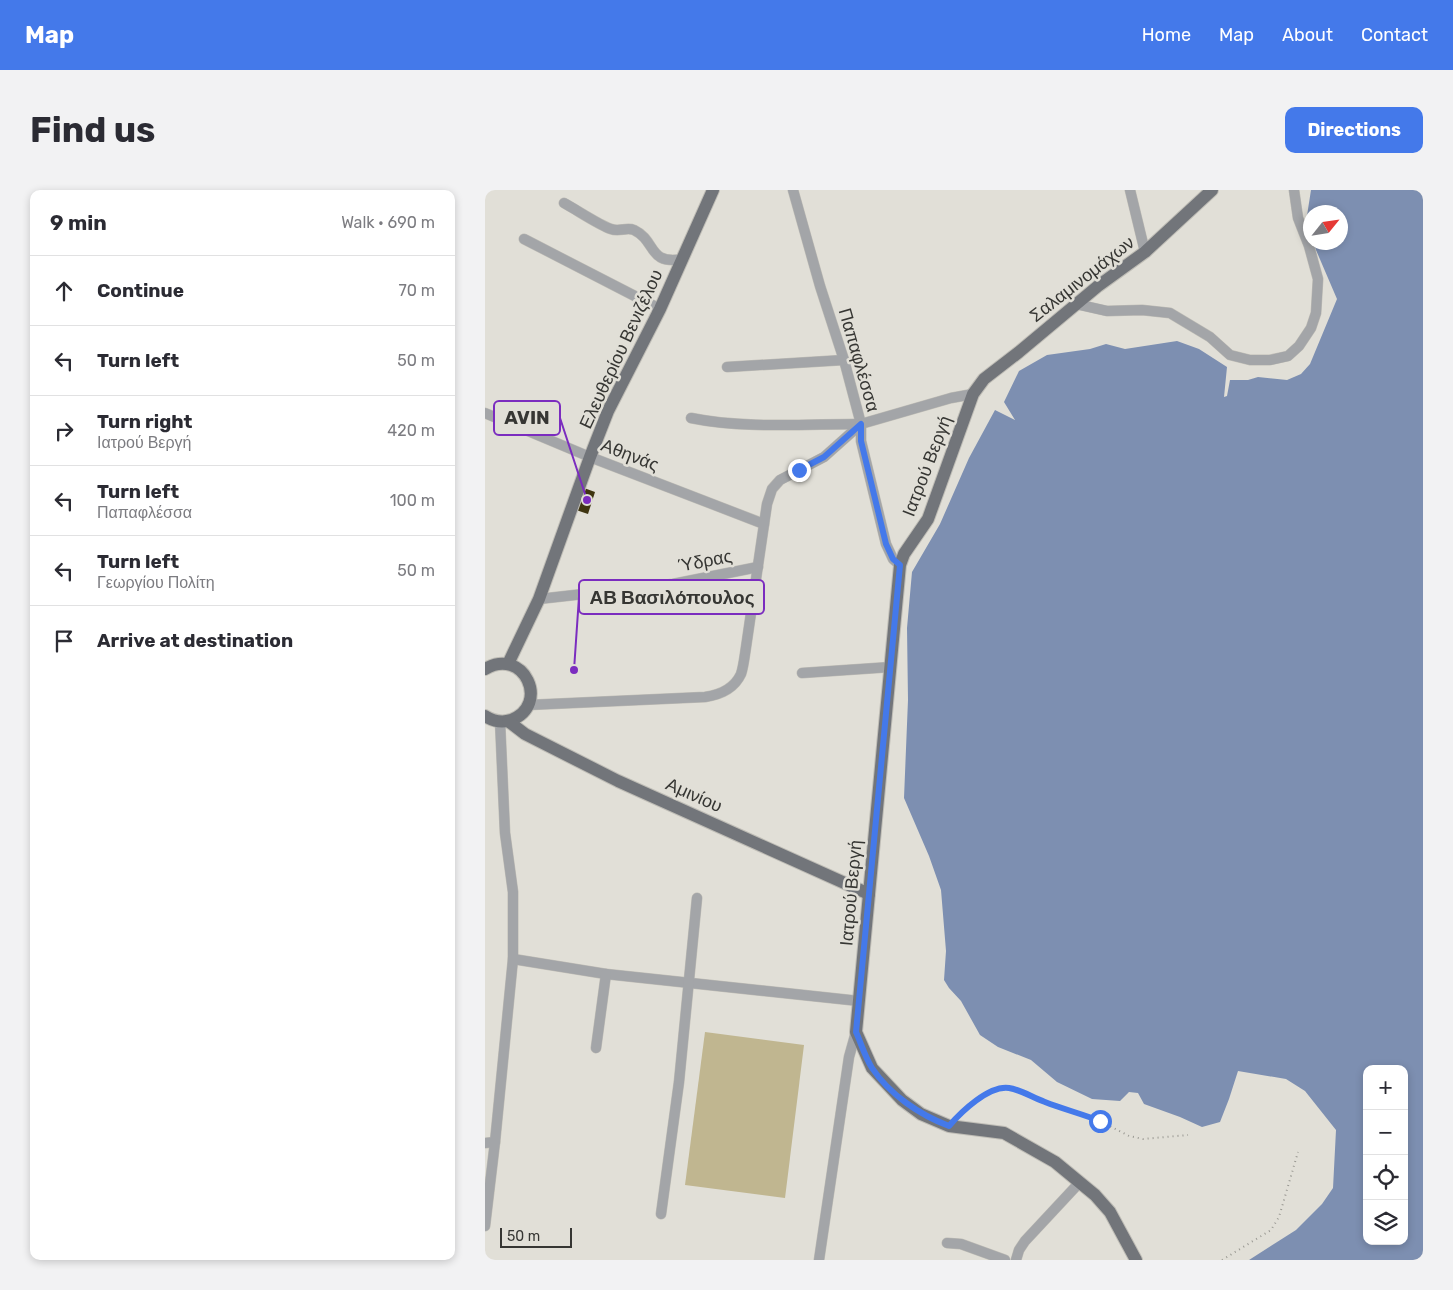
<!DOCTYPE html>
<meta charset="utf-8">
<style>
:root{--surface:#fff;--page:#f2f2f3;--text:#2b2b33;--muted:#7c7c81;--line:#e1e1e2;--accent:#4479ea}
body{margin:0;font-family:Rubik,sans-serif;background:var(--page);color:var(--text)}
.controls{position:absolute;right:15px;bottom:15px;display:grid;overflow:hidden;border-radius:10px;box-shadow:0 2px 8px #0003}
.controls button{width:45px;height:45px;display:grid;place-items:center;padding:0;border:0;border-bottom:1px solid var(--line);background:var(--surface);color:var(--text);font:25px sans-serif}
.compass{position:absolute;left:818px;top:15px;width:45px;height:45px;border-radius:50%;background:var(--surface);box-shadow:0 2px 8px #0003;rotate:60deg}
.scale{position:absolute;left:15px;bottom:12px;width:72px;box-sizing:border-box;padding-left:5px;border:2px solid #363633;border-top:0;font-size:14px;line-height:18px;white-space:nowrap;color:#363633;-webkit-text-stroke:4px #e1dfd7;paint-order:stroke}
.stop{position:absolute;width:15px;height:15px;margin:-11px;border:4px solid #4479ea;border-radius:50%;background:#fff}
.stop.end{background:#4479ea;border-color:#fff;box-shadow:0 1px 5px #0008}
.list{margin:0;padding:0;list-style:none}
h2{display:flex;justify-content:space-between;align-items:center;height:65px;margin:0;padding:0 20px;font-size:21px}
h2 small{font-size:16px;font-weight:400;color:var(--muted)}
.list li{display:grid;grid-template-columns:32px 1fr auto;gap:15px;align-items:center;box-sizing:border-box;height:70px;padding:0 20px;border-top:1px solid var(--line)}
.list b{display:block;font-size:19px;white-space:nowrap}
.list p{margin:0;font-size:16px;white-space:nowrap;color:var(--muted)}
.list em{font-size:16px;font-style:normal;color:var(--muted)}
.icon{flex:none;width:28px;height:28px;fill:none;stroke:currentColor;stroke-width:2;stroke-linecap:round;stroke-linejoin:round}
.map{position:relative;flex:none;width:938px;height:1070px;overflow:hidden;border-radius:10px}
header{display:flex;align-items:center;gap:30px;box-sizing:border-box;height:70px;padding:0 25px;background:var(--accent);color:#fff}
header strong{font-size:24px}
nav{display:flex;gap:28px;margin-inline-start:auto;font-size:18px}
.intro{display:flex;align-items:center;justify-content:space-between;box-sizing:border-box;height:120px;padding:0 30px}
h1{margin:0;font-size:35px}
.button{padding:12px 22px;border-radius:10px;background:var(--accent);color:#fff;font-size:18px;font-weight:700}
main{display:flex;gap:30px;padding:0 30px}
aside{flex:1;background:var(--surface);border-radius:10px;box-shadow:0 2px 8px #0003}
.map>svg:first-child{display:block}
.green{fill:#c0b690}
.water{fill:#7d8fb1;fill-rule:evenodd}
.building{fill:#3f3510}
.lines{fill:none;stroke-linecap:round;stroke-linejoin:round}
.minor-casing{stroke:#bfbdb6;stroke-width:11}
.major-casing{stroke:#bfbdb6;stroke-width:14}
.path{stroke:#999892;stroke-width:2;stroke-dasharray:1 4;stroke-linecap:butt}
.minor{stroke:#a3a5a8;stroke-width:10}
.major{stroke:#72757a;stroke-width:12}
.route{stroke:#4479ea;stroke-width:6}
.labels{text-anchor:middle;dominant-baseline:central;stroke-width:5;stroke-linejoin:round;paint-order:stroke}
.street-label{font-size:18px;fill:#363633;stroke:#e1dfd7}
.leader{fill:none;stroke:#7b2cbf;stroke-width:2}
.callout-dot{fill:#7b2cbf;stroke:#e1dfd7;stroke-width:2}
.callout{fill:#e1dfd7;stroke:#7b2cbf;stroke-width:2}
.callout-label{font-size:19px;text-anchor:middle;font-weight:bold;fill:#363633}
</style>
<header>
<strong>Map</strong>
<nav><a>Home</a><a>Map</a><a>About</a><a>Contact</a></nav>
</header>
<div class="intro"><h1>Find us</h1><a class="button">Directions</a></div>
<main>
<aside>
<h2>9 min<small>Walk · 690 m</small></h2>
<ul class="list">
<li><svg class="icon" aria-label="ahead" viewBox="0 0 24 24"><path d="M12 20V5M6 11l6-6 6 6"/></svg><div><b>Continue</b></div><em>70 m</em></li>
<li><svg class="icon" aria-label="left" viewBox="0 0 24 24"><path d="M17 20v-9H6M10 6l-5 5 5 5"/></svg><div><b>Turn left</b></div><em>50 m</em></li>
<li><svg class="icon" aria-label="right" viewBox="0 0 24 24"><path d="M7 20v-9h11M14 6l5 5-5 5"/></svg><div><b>Turn right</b><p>Ιατρού Βεργή</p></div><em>420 m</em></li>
<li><svg class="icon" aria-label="left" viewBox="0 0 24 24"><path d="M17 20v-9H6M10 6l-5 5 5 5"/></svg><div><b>Turn left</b><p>Παπαφλέσσα</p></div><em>100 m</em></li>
<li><svg class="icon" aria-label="left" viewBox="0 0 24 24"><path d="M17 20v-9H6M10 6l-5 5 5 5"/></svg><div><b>Turn left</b><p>Γεωργίου Πολίτη</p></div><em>50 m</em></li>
<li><svg class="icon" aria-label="arrive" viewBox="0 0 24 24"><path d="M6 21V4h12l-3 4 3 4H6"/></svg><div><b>Arrive at destination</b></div></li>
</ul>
</aside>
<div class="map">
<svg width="938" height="1070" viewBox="0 0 938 1070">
<rect width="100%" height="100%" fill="#e1dfd7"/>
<path class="green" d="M 220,842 L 319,855 L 300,1008 L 200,995 Z"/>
<path class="water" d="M 826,0 L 938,0 L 938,1070 L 764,1070 L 811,1040 L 837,1014 L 848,998 L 851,940 L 820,901 L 801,889 L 753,881 L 744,909 L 735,932 L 717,937 L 695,927 L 659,914 L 653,903 L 644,902 L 635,911 L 607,909 L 572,892 L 546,870 L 513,857 L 495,845 L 476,811 L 464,798 L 459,790 L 461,761 L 456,700 L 444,666 L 419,608 L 423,510 L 422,438 L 427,382 L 455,334 L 484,268 L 510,220 L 530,230 L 519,212 L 534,181 L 562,165 L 605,159 L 621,154 L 640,159 L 692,151 L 714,159 L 742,177 L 739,207 L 742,206 L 745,190 L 763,190 L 773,187 L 802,190 L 816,184 L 825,174 L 852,109 L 828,53 L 856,52 L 856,22 L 826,22 L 825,44 L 821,32 ZM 882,879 L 919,879 L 919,1051 L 882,1051 Z"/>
<path class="building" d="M 99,298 L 110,302 L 103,324 L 91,320 Z"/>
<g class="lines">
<g class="minor-casing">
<g id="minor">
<path d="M 308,0 L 335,96 L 359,170 L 376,234 L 376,251 L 401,354 L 408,369 L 415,375"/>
<path d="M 645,0 L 660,62"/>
<path d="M 79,13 C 92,20 114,35 126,39 C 134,42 142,37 149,40 C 172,51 162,75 198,69"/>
<path d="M 39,49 L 175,119"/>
<path d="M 591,114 L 622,121 L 657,120 L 685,123 L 725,147 L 745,165 L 765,170 L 785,170 L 803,166 L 814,156 L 826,138 L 831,123 L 833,89 L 824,56 L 813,28 L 809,0"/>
<path d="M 242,177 L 359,170"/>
<path d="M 0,223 L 105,267 L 279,334"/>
<path d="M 206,228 C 259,239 322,234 376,234"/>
<path d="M 54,409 L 188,394 L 273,377"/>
<path d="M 317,483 L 406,477"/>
<path d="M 43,515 L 220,507 C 234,505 249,499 256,484 C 258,478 259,471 260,464 L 282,314 L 287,299 L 295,290 L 339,267 L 376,234 L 466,208 L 488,204"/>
<path d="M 28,769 L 121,784 L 374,811"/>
<path d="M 111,858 L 121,784"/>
<path d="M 0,953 L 10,952"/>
<path d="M 176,1024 L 194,892 L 212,708"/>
<path d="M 0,1036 L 10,952 L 28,769 L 28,702 L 20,643 L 15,531"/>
<path d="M 462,1053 L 476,1054 L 520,1070"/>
<path d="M 334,1070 L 364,867 L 371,842"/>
<path d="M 531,1070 L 534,1060 L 540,1051 L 595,992"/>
</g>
</g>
<g class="major-casing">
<g id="major">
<path d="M 23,474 L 54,409 L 105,267 L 123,221 L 175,119 L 228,0"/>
<path d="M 0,479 C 39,456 66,515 26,530 C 17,533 8,531 0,526"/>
<path d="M 23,531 L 40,544 L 133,591 L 384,704"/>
<path d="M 651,1070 L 625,1022 L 610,1005 L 570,972 L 519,943 L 464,936 L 436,924 L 417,910 L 387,878 L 371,842 L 415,375 L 419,364 L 443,329 L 488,204 L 499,189 L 534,162 L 613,96 L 660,62 L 727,0"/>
</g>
</g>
<g class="path">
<path d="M 472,927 L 497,907 L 515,898 L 524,897 L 559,912 L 615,931 L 644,946 L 658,949 L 703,945"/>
<path d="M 737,1070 L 786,1040 L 794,1027 L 813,962"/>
</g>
<use href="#minor" class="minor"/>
<use href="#major" class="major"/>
</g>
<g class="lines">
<path class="route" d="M 314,280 L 339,267 L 376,234 L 376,251 L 401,354 L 408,369 L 415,375 L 371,842 C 376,853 380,867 387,878 C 405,905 435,925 464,936 C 476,922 504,895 524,898 C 537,900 548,908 560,912 C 578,919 597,924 615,931"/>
</g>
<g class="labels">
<g class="street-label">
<text transform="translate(597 89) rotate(-38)">Σαλαμινομάχων</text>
<text transform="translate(136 159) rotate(-65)">Ελευθερίου Βενιζέλου</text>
<text transform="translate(374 170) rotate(74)">Παπαφλέσσα</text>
<text transform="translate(145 265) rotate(21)">Αθηνάς</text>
<text transform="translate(442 276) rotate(-69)">Ιατρού Βεργή</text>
<text transform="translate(220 371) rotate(-11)">Ύδρας</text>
<text transform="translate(209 605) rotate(24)">Αμινίου</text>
<text transform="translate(366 703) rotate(-85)">Ιατρού Βεργή</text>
</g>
</g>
<path class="leader" d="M102 310L75 228M89 480L94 407"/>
<g class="callout-dot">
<circle cx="102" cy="310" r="5"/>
<circle cx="89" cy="480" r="5"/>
</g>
<g class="callout">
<rect x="9" y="211" width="66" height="34" rx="5"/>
<rect x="94" y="390" width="185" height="34" rx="5"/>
</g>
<g class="callout-label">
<text x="42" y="234">AVIN</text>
<text x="187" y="414">ΑΒ Βασιλόπουλος</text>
</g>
</svg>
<div class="controls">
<button>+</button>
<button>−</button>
<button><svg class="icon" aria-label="locate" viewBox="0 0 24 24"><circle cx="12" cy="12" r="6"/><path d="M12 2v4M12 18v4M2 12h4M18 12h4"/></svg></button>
<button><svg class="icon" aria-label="layers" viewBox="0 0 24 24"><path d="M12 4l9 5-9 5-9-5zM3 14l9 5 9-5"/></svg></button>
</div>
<svg class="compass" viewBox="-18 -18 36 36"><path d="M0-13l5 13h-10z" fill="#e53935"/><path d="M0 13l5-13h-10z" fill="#7c7c81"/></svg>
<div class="scale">50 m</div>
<div class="stop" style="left:615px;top:931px"></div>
<div class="stop end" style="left:314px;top:280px"></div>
</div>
</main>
